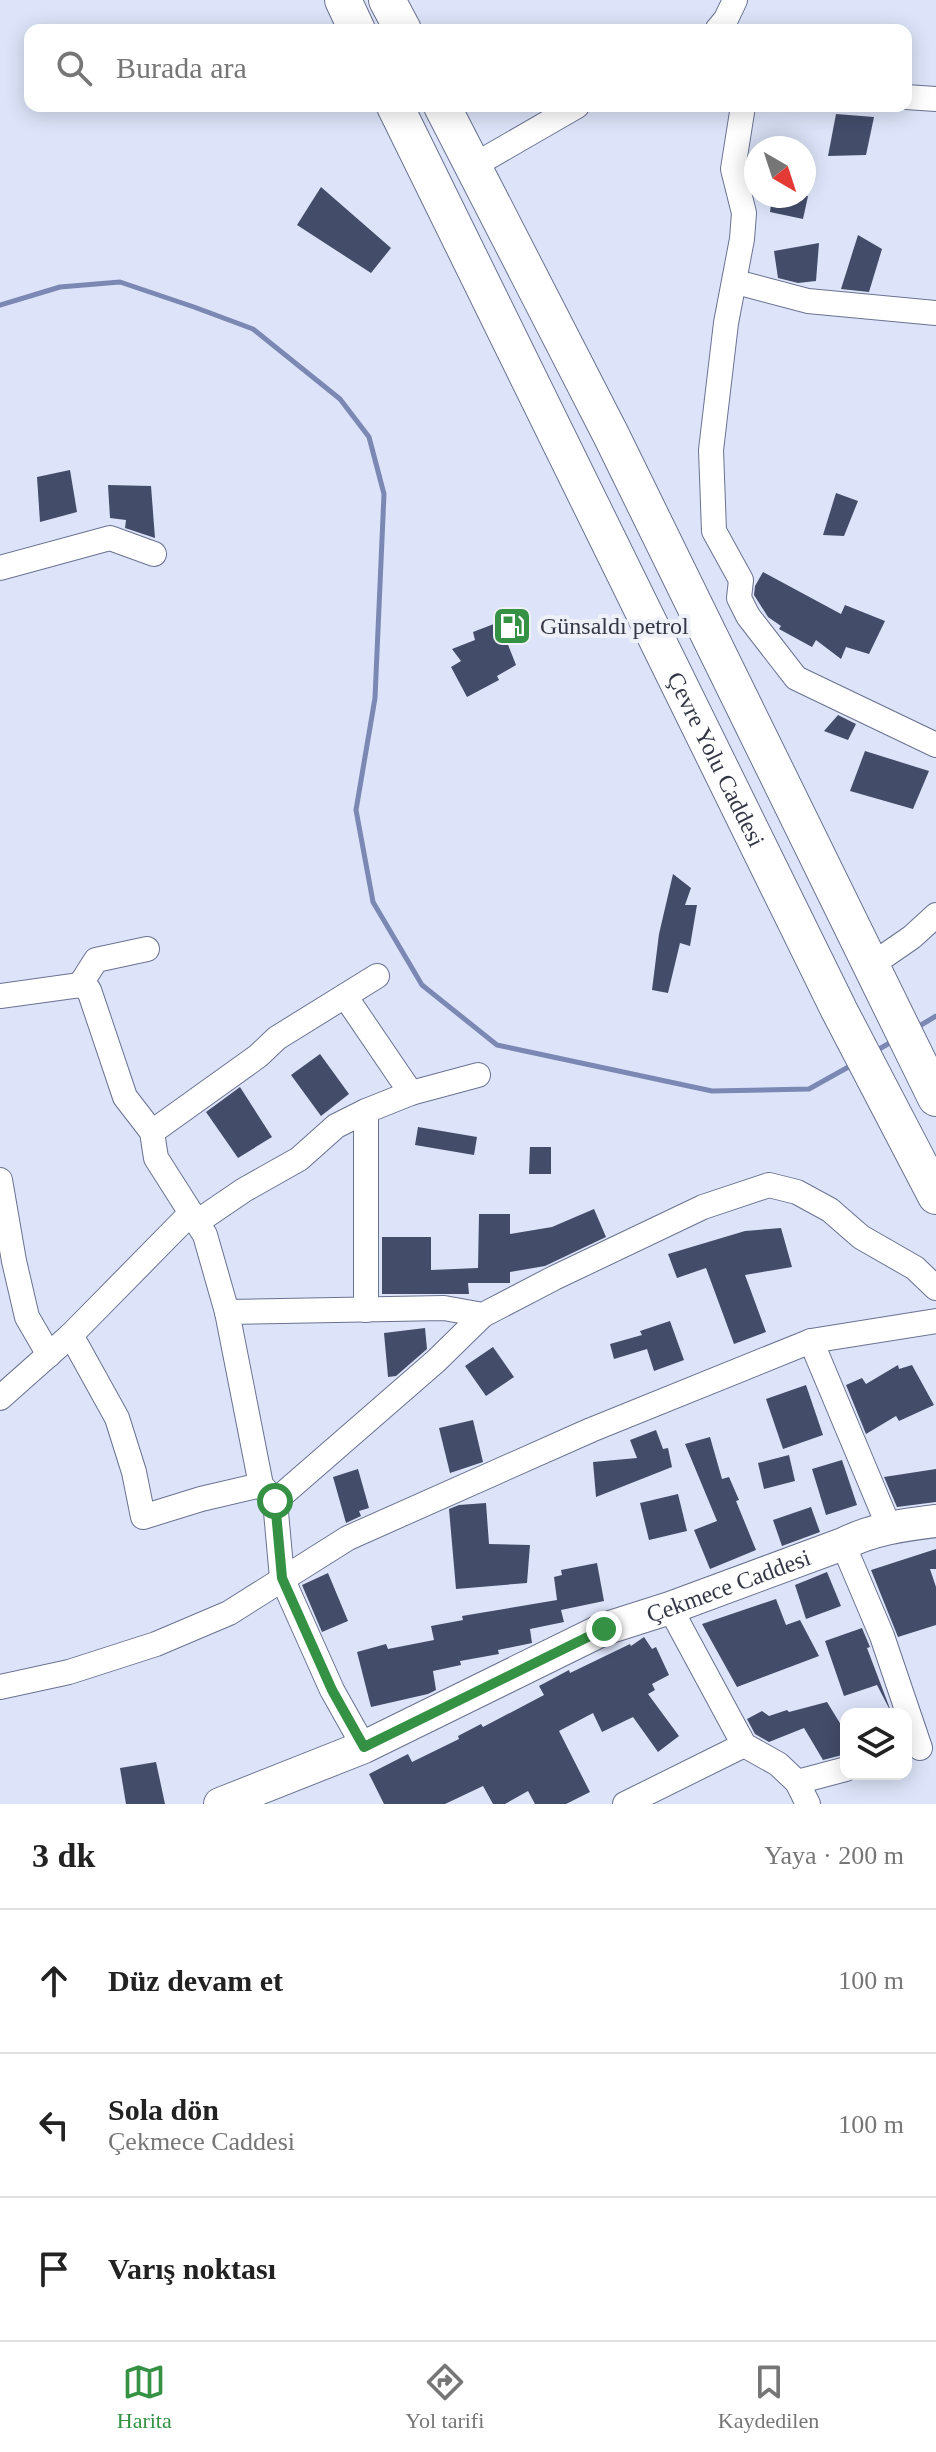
<!DOCTYPE html>
<html lang="tr">
<meta charset="utf-8">
<style>
:root{--surface:#fff;--page:#f2f2f2;--text:#222;--muted:#767676;--line:#e0e0e0;--accent:#359244}
body{margin:0;font-family:Georgia,serif;background:var(--page);color:var(--text)}
.controls{position:absolute;right:24px;bottom:24px;display:grid;overflow:hidden;border-radius:16px;box-shadow:0 4px 20px #0003}
.controls button{width:72px;height:72px;display:grid;place-items:center;padding:0;border:0;border-bottom:2px solid var(--line);background:var(--surface);color:var(--text);font:40px sans-serif}
.compass{position:absolute;left:744px;top:136px;width:72px;height:72px;border-radius:50%;background:var(--surface);box-shadow:0 4px 20px #0003;rotate:141deg}
.stop{position:absolute;width:24px;height:24px;margin:-18px;border:6px solid #359244;border-radius:50%;background:#fff}
.stop.end{background:#359244;border-color:#fff;box-shadow:0 2px 8px #0008}
.list{margin:0;padding:0;list-style:none}
h2{display:flex;justify-content:space-between;align-items:center;height:104px;margin:0;padding:0 32px;font-size:34px}
h2 small{font-size:26px;font-weight:400;color:var(--muted)}
.list li{display:grid;grid-template-columns:52px 1fr auto;gap:24px;align-items:center;box-sizing:border-box;height:144px;padding:0 32px;border-top:2px solid var(--line)}
.list b{display:block;font-size:30px;white-space:nowrap}
.list p{margin:0;font-size:26px;white-space:nowrap;color:var(--muted)}
.list em{font-size:26px;font-style:normal;color:var(--muted)}
.icon{flex:none;width:44px;height:44px;fill:none;stroke:currentColor;stroke-width:2;stroke-linecap:round;stroke-linejoin:round}
.map{position:relative;flex:none;width:936px;height:1804px;overflow:hidden}
.search{position:absolute;background:var(--surface);box-shadow:0 4px 20px #0003;left:24px;right:24px;top:24px;height:88px;display:flex;align-items:center;gap:20px;box-sizing:border-box;padding:0 28px;border-radius:16px;color:var(--muted);font-size:30px}
.sheet{height:536px;background:var(--surface)}
nav{display:flex;justify-content:space-around;align-items:center;box-sizing:border-box;height:112px;border-top:2px solid var(--line);background:var(--surface);font-size:22px;color:var(--muted)}
nav a{display:grid;justify-items:center;gap:4px}
nav .on{color:var(--accent)}
.map>svg:first-child{display:block}
.lines{fill:none;stroke-linecap:round;stroke-linejoin:round}
.stream{stroke:#7b88b4;stroke-width:5}
.building{fill:#434c69}
.minor-casing{stroke:#697291;stroke-width:26}
.major-casing{stroke:#697291;stroke-width:34}
.highway-casing{stroke:#697291;stroke-width:38}
.minor{stroke:#fff;stroke-width:24}
.major{stroke:#fff;stroke-width:32}
.highway{stroke:#fff;stroke-width:36}
.route{stroke:#359244;stroke-width:10}
.labels{text-anchor:middle;dominant-baseline:central;stroke-width:8;stroke-linejoin:round;paint-order:stroke}
.poi-label{font-size:24px;fill:#343846;stroke:#eff1f8;text-anchor:start}
.street-label{font-size:24px;fill:#343846;stroke:#eff1f8}
</style>
<div class="map">
<svg width="936" height="1804" viewBox="0 0 936 1804">
<rect width="100%" height="100%" fill="#dde4f9"/>
<g class="lines">
<g class="stream">
<path d="M 0,305 L 60,287 L 120,282 L 194,307 L 253,329 L 340,399 L 369,437 L 384,494 L 375,698 L 356,810 L 373,902 L 422,985 L 497,1045 L 712,1091 L 809,1089 L 852,1065"/>
<path d="M 916,1028 L 936,1016"/>
<path d="M 874,1052 L 893,1041"/>
</g>
</g>
<g class="building">
<path d="M 836,114 L 874,117 L 866,155 L 828,156 Z"/>
<path d="M 321,187 L 391,248 L 371,273 L 297,225 Z"/>
<path d="M 772,196 L 808,196 L 803,219 L 770,212 Z"/>
<path d="M 858,235 L 882,249 L 869,292 L 841,289 Z"/>
<path d="M 819,243 L 816,281 L 798,283 L 778,278 L 774,251 Z"/>
<path d="M 70,470 L 77,512 L 40,522 L 37,477 Z"/>
<path d="M 108,485 L 151,486 L 155,538 L 125,528 L 126,520 L 110,518 Z"/>
<path d="M 836,493 L 858,501 L 844,536 L 823,535 Z"/>
<path d="M 763,572 L 841,614 L 845,605 L 885,621 L 869,654 L 846,647 L 841,659 L 816,640 L 812,647 L 779,629 L 781,626 L 768,617 L 754,595 L 755,586 Z"/>
<path d="M 499,622 L 516,665 L 497,676 L 499,680 L 467,697 L 451,667 L 461,661 L 452,649 L 475,640 L 473,632 Z"/>
<path d="M 838,715 L 856,724 L 848,740 L 824,731 Z"/>
<path d="M 865,751 L 929,771 L 913,809 L 850,791 Z"/>
<path d="M 673,874 L 691,888 L 685,905 L 697,905 L 690,946 L 680,943 L 668,993 L 652,990 L 659,934 Z"/>
<path d="M 320,1054 L 349,1094 L 321,1116 L 291,1075 Z"/>
<path d="M 240,1087 L 272,1137 L 238,1158 L 206,1112 Z"/>
<path d="M 418,1127 L 477,1137 L 474,1155 L 415,1145 Z"/>
<path d="M 530,1147 L 551,1147 L 551,1174 L 529,1174 Z"/>
<path d="M 594,1209 L 606,1237 L 545,1266 L 510,1272 L 510,1283 L 468,1283 L 469,1294 L 382,1294 L 382,1237 L 431,1237 L 431,1270 L 478,1268 L 479,1214 L 510,1214 L 510,1234 L 552,1227 Z"/>
<path d="M 781,1228 L 792,1267 L 745,1275 L 766,1332 L 734,1344 L 706,1268 L 677,1278 L 668,1254 L 745,1231 Z"/>
<path d="M 670,1321 L 684,1360 L 654,1371 L 647,1349 L 614,1359 L 610,1344 L 642,1335 L 640,1331 Z"/>
<path d="M 425,1328 L 427,1349 L 396,1376 L 388,1377 L 384,1333 Z"/>
<path d="M 493,1347 L 514,1377 L 486,1396 L 465,1366 Z"/>
<path d="M 898,1365 L 899,1369 L 912,1365 L 934,1405 L 899,1421 L 896,1416 L 866,1434 L 846,1385 L 862,1378 L 866,1384 Z"/>
<path d="M 806,1385 L 823,1435 L 783,1449 L 766,1399 Z"/>
<path d="M 473,1420 L 483,1462 L 450,1473 L 439,1428 Z"/>
<path d="M 656,1430 L 663,1449 L 668,1448 L 672,1467 L 596,1497 L 593,1462 L 637,1458 L 630,1440 Z"/>
<path d="M 710,1437 L 722,1479 L 729,1477 L 739,1500 L 736,1501 L 756,1550 L 710,1569 L 694,1530 L 717,1521 L 685,1444 Z"/>
<path d="M 789,1455 L 795,1481 L 764,1489 L 758,1463 Z"/>
<path d="M 842,1460 L 857,1505 L 826,1515 L 812,1469 Z"/>
<path d="M 358,1469 L 369,1508 L 359,1511 L 361,1516 L 346,1523 L 333,1477 Z"/>
<path d="M 936,1469 L 936,1502 L 897,1507 L 884,1477 Z"/>
<path d="M 678,1494 L 687,1531 L 649,1540 L 640,1503 Z"/>
<path d="M 486,1503 L 489,1544 L 530,1545 L 527,1583 L 456,1589 L 449,1509 L 459,1505 Z"/>
<path d="M 811,1507 L 820,1532 L 782,1546 L 773,1520 Z"/>
<path d="M 936,1549 L 936,1569 L 930,1569 L 936,1587 L 936,1625 L 898,1637 L 871,1570 Z"/>
<path d="M 597,1563 L 604,1601 L 561,1610 L 564,1622 L 530,1629 L 532,1643 L 498,1650 L 499,1654 L 460,1661 L 461,1665 L 433,1671 L 436,1690 L 428,1694 L 371,1707 L 357,1652 L 386,1644 L 388,1649 L 434,1640 L 431,1626 L 463,1620 L 462,1616 L 557,1600 L 554,1577 L 562,1575 L 561,1570 Z"/>
<path d="M 827,1572 L 841,1606 L 806,1619 L 795,1585 Z"/>
<path d="M 328,1573 L 348,1621 L 322,1632 L 302,1585 Z"/>
<path d="M 776,1599 L 786,1625 L 800,1620 L 819,1656 L 737,1687 L 702,1624 Z"/>
<path d="M 862,1628 L 870,1647 L 867,1648 L 892,1714 L 877,1685 L 844,1696 L 825,1641 Z"/>
<path d="M 644,1637 L 652,1649 L 656,1647 L 669,1675 L 652,1684 L 655,1690 L 648,1694 L 679,1736 L 658,1752 L 633,1717 L 602,1732 L 593,1713 L 559,1731 L 590,1792 L 566,1804 L 535,1804 L 528,1791 L 505,1804 L 493,1804 L 483,1786 L 445,1804 L 384,1804 L 369,1774 L 408,1754 L 412,1762 L 459,1739 L 458,1736 L 481,1724 L 483,1727 L 544,1695 L 539,1686 L 569,1670 L 570,1673 L 630,1644 L 631,1646 Z"/>
<path d="M 827,1702 L 846,1733 L 846,1754 L 823,1760 L 804,1728 L 769,1742 L 755,1734 L 747,1719 L 762,1711 L 769,1716 L 787,1710 L 789,1712 Z"/>
<path d="M 156,1762 L 165,1804 L 126,1804 L 120,1768 Z"/>
</g>
<g class="lines">
<g class="minor-casing">
<g id="minor">
<path d="M 717,30 L 726,19 L 735,0"/>
<path d="M 906,97 L 936,99"/>
<path d="M 743,106 L 733,169 L 744,213 L 742,239 L 726,323 L 711,450 L 714,531 L 741,580 L 739,598 L 748,616 L 796,678 L 936,745"/>
<path d="M 473,166 L 577,106"/>
<path d="M 736,282 L 808,301 L 936,313"/>
<path d="M 0,568 L 110,538 L 154,554"/>
<path d="M 870,966 L 912,937 L 936,915"/>
<path d="M 80,985 L 96,960 L 147,949"/>
<path d="M 0,996 L 80,985 L 89,990 L 125,1097 L 152,1132 L 156,1158 L 191,1213 L 71,1335 L 0,1398"/>
<path d="M 345,996 L 411,1093"/>
<path d="M 366,1111 L 366,1310"/>
<path d="M 152,1132 L 258,1056 L 277,1038 L 377,976"/>
<path d="M 0,1180 L 14,1261 L 27,1317 L 49,1355"/>
<path d="M 191,1213 L 205,1235 L 227,1312 L 261,1485 L 275,1501 L 282,1578 L 332,1690 L 364,1747"/>
<path d="M 197,1222 L 244,1190 L 299,1159 L 336,1126 L 366,1111 L 411,1093 L 478,1075"/>
<path d="M 227,1312 L 444,1308 L 483,1315 L 554,1278 L 703,1207 L 769,1185 L 797,1192 L 830,1210 L 861,1237 L 915,1268 L 936,1288"/>
<path d="M 71,1335 L 117,1418 L 134,1472 L 143,1517 L 201,1499 L 261,1485"/>
<path d="M 811,1341 L 936,1321"/>
<path d="M 275,1501 L 436,1361 L 483,1315"/>
<path d="M 843,1544 L 882,1636 L 920,1748"/>
<path d="M 670,1608 L 744,1745 L 778,1764 L 797,1782 L 808,1804"/>
<path d="M 0,1687 L 69,1672 L 156,1644 L 229,1613 L 348,1538 L 591,1430 L 811,1341 L 889,1527"/>
<path d="M 797,1782 L 846,1769"/>
<path d="M 625,1804 L 744,1745"/>
</g>
</g>
<g class="major-casing">
<g id="major">
<path id="s1" d="M 220,1804 L 364,1747 L 604,1629 L 670,1608 L 843,1544 C 873,1529 903,1525 936,1521"/>
</g>
</g>
<g class="highway-casing">
<g id="highway">
<path d="M 343,0 L 357,30"/>
<path d="M 387,0 L 403,30"/>
<path id="s2" d="M 395,106 L 839,1010 L 936,1196"/>
<path d="M 442,106 L 611,435 L 936,1098"/>
</g>
</g>
<use href="#minor" class="minor"/>
<use href="#major" class="major"/>
<use href="#highway" class="highway"/>
</g>
<g class="lines">
<path class="route" d="M 275,1501 L 282,1578 L 332,1690 L 364,1747 L 604,1629"/>
</g>
<defs>
<g id="fuel-square" transform="scale(2)"><rect x="-9" y="-9" width="18" height="18" rx="4" fill="#359244" stroke="#eff1f8"/><path d="M-5.5-6h7V0h2V4h1.3V-2.5L3-4.5l.8-.8L6-3V5H2.5V1h-1V6h-7ZM-4.2-4.7v3.2H.2V-4.7Z" fill="#fff"/></g>
</defs>
<g fill-rule="evenodd">
<use href="#fuel-square" x="512" y="626"/>
</g>
<g class="labels">
<g class="poi-label">
<text x="540" y="626">Günsaldı petrol</text>
</g>
<g class="street-label">
<text stroke="none"><textPath href="#s2" startOffset="728">Çevre Yolu Caddesi</textPath></text>
<text stroke="none"><textPath href="#s1" startOffset="554">Çekmece Caddesi</textPath></text>
</g>
</g>
</svg>
<div class="controls">
<button><svg class="icon" aria-label="layers" viewBox="0 0 24 24"><path d="M12 4l9 5-9 5-9-5zM3 14l9 5 9-5"/></svg></button>
</div>
<svg class="compass" viewBox="-18 -18 36 36"><path d="M0-13l5 13h-10z" fill="#e53935"/><path d="M0 13l5-13h-10z" fill="#767676"/></svg>
<div class="stop" style="left:275px;top:1501px"></div>
<div class="stop end" style="left:604px;top:1629px"></div>
<div class="search"><svg class="icon" aria-label="search" viewBox="0 0 24 24"><circle cx="10" cy="10" r="6"/><path d="M15 15l6 6"/></svg>Burada ara</div>
</div>
<section class="sheet">
<h2>3 dk<small>Yaya · 200 m</small></h2>
<ul class="list">
<li><svg class="icon" aria-label="ahead" viewBox="0 0 24 24"><path d="M12 20V5M6 11l6-6 6 6"/></svg><div><b>Düz devam et</b></div><em>100 m</em></li>
<li><svg class="icon" aria-label="left" viewBox="0 0 24 24"><path d="M17 20v-9H6M10 6l-5 5 5 5"/></svg><div><b>Sola dön</b><p>Çekmece Caddesi</p></div><em>100 m</em></li>
<li><svg class="icon" aria-label="arrive" viewBox="0 0 24 24"><path d="M6 21V4h12l-3 4 3 4H6"/></svg><div><b>Varış noktası</b></div></li>
</ul>
</section>
<nav>
<a class="on"><svg class="icon" aria-label="map" viewBox="0 0 24 24"><path d="M3 6l6-2 6 2 6-2v14l-6 2-6-2-6 2zM9 4v14M15 6v14"/></svg>Harita</a>
<a><svg class="icon" aria-label="directions" viewBox="0 0 24 24"><path d="M12 3l9 9-9 9-9-9zM9 14v-3h6M13 9l2 2-2 2"/></svg>Yol tarifi</a>
<a><svg class="icon" aria-label="saved" viewBox="0 0 24 24"><path d="M7 4h10v16l-5-4-5 4z"/></svg>Kaydedilen</a>
</nav>
